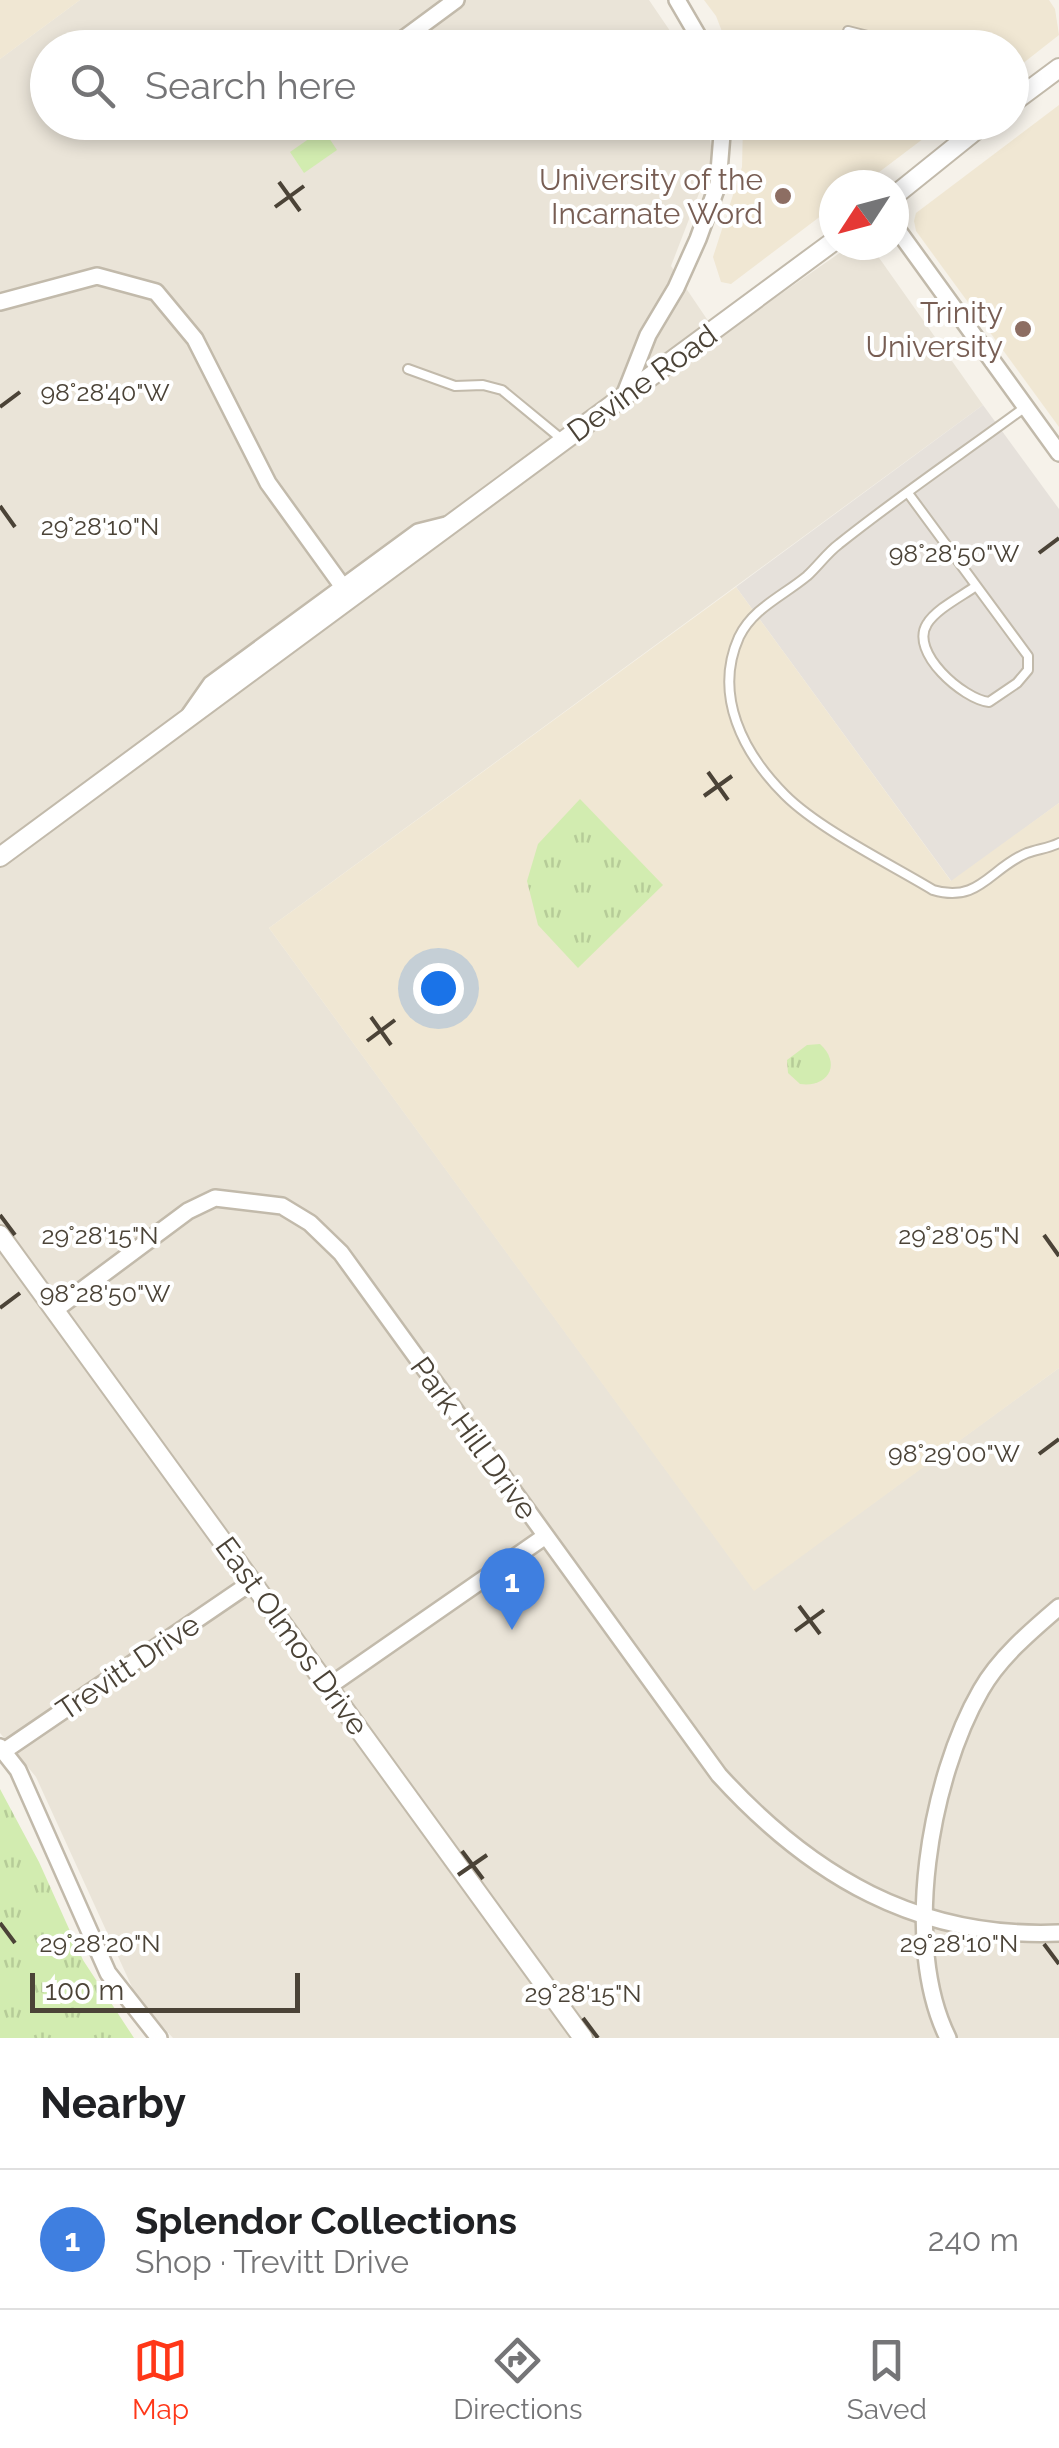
<!DOCTYPE html>
<meta charset="utf-8">
<style>
:root{--surface:#fff;--page:#f6f6f6;--text:#202124;--muted:#757577;--line:#e0e0e0;--accent:#ff3718}
body{margin:0;font-family:Raleway,sans-serif;background:var(--page);color:var(--text)}
.compass{position:absolute;left:819px;top:170px;width:90px;height:90px;border-radius:50%;background:var(--surface);box-shadow:0 5px 15px #0003;rotate:234deg}
.scale{position:absolute;left:30px;bottom:25px;width:270px;box-sizing:border-box;padding-left:10px;border:5px solid #4b4337;border-top:0;font-size:28px;line-height:35px;white-space:nowrap;color:#4b4337;-webkit-text-stroke:8px #fff;paint-order:stroke}
.you{position:absolute;left:438px;top:988px;width:35px;height:35px;margin:-25px;border:8px solid #fff;border-radius:50%;background:#1a73e8;box-shadow:0 0 0 15px #1a73e833}
.badge{display:grid;place-items:center;width:65px;height:65px;border-radius:50%;background:var(--accent);color:#fff;font-size:32px;font-weight:700}
.pin{position:absolute;translate:-50% -82px;filter:drop-shadow(0 2px 5px #0008)}
.pin::after{content:'';position:absolute;top:52px;width:35px;height:30px;background:inherit;clip-path:polygon(0 0,100% 0,50% 100%)}
.list{margin:0;padding:0;list-style:none}
h2{display:flex;justify-content:space-between;align-items:center;height:130px;margin:0;padding:0 40px;font-size:42px}
h2 small{font-size:32px;font-weight:400;color:var(--muted)}
.list li{display:grid;grid-template-columns:65px 1fr auto;gap:30px;align-items:center;box-sizing:border-box;height:140px;padding:0 40px;border-top:2px solid var(--line)}
.list b{display:block;font-size:38px;white-space:nowrap}
.list p{margin:0;font-size:32px;white-space:nowrap;color:var(--muted)}
.list em{font-size:32px;font-style:normal;color:var(--muted)}
.icon{flex:none;width:55px;height:55px;fill:none;stroke:currentColor;stroke-width:2;stroke-linecap:round;stroke-linejoin:round}
.map{position:relative;flex:none;width:1059px;height:2038px;overflow:hidden}
.search{position:absolute;background:var(--surface);box-shadow:0 5px 15px #0003;left:30px;right:30px;top:30px;height:110px;display:flex;align-items:center;gap:25px;box-sizing:border-box;padding:0 35px;border-radius:55px;color:var(--muted);font-size:38px}
.sheet{height:270px;background:var(--surface)}
nav{display:flex;justify-content:space-around;align-items:center;box-sizing:border-box;height:140px;border-top:2px solid var(--line);background:var(--surface);font-size:28px;color:var(--muted)}
nav a{display:grid;justify-items:center;gap:5px}
nav .on{color:var(--accent)}
.map>svg:first-child{display:block}
.residential{fill:#eae4d8}
.industrial{fill:#e6e1db}
.education{fill:#f0e7d3}
.grass{fill:url(#grass-tufts)}
.garden{fill:#d2ecb0}
.lines{fill:none;stroke-linecap:round;stroke-linejoin:round}
.service-casing{stroke:#c2baab;stroke-width:12}
.minor-casing{stroke:#c2baab;stroke-width:20}
.tertiary-casing{stroke:#c2baab;stroke-width:22}
.service{stroke:#fff;stroke-width:8}
.minor{stroke:#fff;stroke-width:15}
.tertiary{stroke:#fff;stroke-width:18}
.ticks{fill:none;stroke:#4b4337;stroke-width:4}
.education-dot{fill:#8d6e63;stroke:#fff;stroke-width:4}
.labels{text-anchor:middle;dominant-baseline:central;stroke-width:8;stroke-linejoin:round;paint-order:stroke}
.education-label{font-size:30px;fill:#785e54;stroke:#fff;text-anchor:end}
.street-label{font-size:30px;fill:#4b4337;stroke:#fff}
.ticks-label{font-size:25px;text-anchor:middle;fill:#4b4337;stroke:#fff;stroke-width:8;stroke-linejoin:round;paint-order:stroke}
</style>
<div class="map">
<svg width="1059" height="2038" viewBox="0 0 1059 2038">
<defs>
<pattern id="grass-tufts" width="24" height="20" patternUnits="userSpaceOnUse" patternTransform="scale(2.5)"><rect width="24" height="20" fill="#d2ecb0"/><path d="M3 7l-1-3M5 7V3M7 7l1-3M15 17l-1-3M17 17v-4M19 17l1-3" fill="none" stroke="#b6cc98"/></pattern>
</defs>
<rect width="100%" height="100%" fill="#f6f2ea"/>
<path class="residential" d="M 80,0 L 649,0 L 681,47 L 48,48 L 48,122 L 707,123 L 713,157 L 671,266 L 719,337 L 851,245 L 870,245 L 983,405 L 269,928 L 754,1590 L 1059,1368 L 1059,2038 L 173,2038 L 137,1998 L 36,1777 L 0,1733 L 0,59 Z"/>
<path class="industrial" d="M 983,405 L 1059,509 L 1059,803 L 952,882 L 736,587 Z"/>
<g class="education">
<path d="M 0,0 L 80,0 L 0,59 Z"/>
<path d="M 704,0 L 1049,0 L 1055,9 L 1059,35 L 1012,72 L 1012,48 L 728,47 L 716,16 Z"/>
<path d="M 1059,105 L 1059,427 L 916,231 L 914,221 L 916,213 Z"/>
<path d="M 743,123 L 743,122 L 944,123 L 862,185 L 834,185 L 834,206 L 731,284 L 721,282 L 713,257 L 742,167 Z"/>
<path d="M 736,587 L 951,881 L 1059,803 L 1059,1368 L 754,1591 L 269,928 Z"/>
</g>
<g class="grass">
<path d="M 580,799 L 663,885 L 578,968 L 538,925 L 527,881 L 538,844 Z"/>
<path d="M 820,1044 C 842,1064 828,1088 800,1084 L 788,1073 L 787,1060 L 807,1045 Z"/>
<path d="M 0,1789 L 39,1862 L 83,1960 L 134,2038 L 0,2038 Z"/>
</g>
<path class="garden" d="M 323,129 L 337,150 L 304,173 L 290,152 Z"/>
<g class="lines">
<g class="service-casing">
<g id="service">
<path d="M 848,31 L 915,48"/>
<path d="M 408,369 L 455,386 L 483,385 L 502,390 L 564,441"/>
<path d="M 1024,408 C 963,453 899,496 839,544 C 827,553 818,566 807,576 C 783,596 753,608 739,637 C 713,695 743,753 785,795 C 819,829 890,864 933,890 C 979,904 990,868 1027,853 C 1038,849 1049,848 1059,843"/>
<path d="M 908,493 L 1028,656 L 1028,670 L 1017,683 L 989,702 C 963,699 909,652 927,624 C 936,609 962,596 976,586"/>
</g>
</g>
<g class="minor-casing">
<g id="minor">
<path d="M 677,0 L 705,48"/>
<path d="M 391,48 L 456,0"/>
<path d="M 894,225 L 1059,453"/>
<path d="M 0,302 L 97,276 L 156,292 L 195,339 L 268,483 L 343,587"/>
<path d="M 624,396 L 648,335 L 676,288 L 698,239 L 718,184 L 723,122"/>
<path d="M 190,714 L 211,684 L 418,532 L 446,525"/>
<path d="M 55,1310 L 188,1211 L 215,1198 L 282,1206 L 310,1223 L 341,1253 L 719,1775 C 811,1876 918,1939 1059,1933"/>
<path d="M 328,1687 L 544,1537"/>
<path d="M 0,1747 L 18,1770 L 108,1973 L 159,2038"/>
<path d="M 4,1751 L 252,1582"/>
<path d="M 948,2038 C 901,1944 930,1778 981,1690 C 999,1658 1031,1631 1059,1607"/>
</g>
</g>
<g class="tertiary-casing">
<g id="tertiary">
<path d="M 1012,103 L 1059,68"/>
<path d="M 894,196 L 986,122"/>
<path d="M 0,857 L 834,241"/>
<path d="M 0,1235 L 583,2038"/>
</g>
</g>
<use href="#service" class="service"/>
<use href="#minor" class="minor"/>
<use href="#tertiary" class="tertiary"/>
</g>
<path class="ticks" d="M 279,182 L 300,211M 275,207 L 304,186M 0,407 L 20,392M 0,506 L 15,527M 1039,553 L 1059,538M 708,772 L 728,800M 704,796 L 732,776M 371,1017 L 391,1045M 367,1041 L 395,1020M 0,1215 L 15,1235M 1044,1235 L 1059,1256M 0,1308 L 20,1293M 1039,1454 L 1059,1439M 799,1606 L 820,1634M 795,1631 L 824,1610M 462,1851 L 483,1879M 458,1875 L 487,1855M 0,1923 L 15,1943M 1044,1944 L 1059,1964M 583,2018 L 598,2038"/>
<g class="education-dot">
<circle cx="783" cy="196" r="10"/>
<circle cx="1023" cy="329" r="10"/>
</g>
<g class="labels">
<g class="education-label">
<text x="763" y="179">University of the<tspan x="763" dy="34">Incarnate Word</tspan></text>
<text x="1003" y="312">Trinity<tspan x="1003" dy="34">University</tspan></text>
</g>
<g class="street-label">
<text transform="translate(642 383) rotate(-36)">Devine Road</text>
<text transform="translate(474 1438) rotate(54)">Park Hill Drive</text>
<text transform="translate(292 1636) rotate(54)">East Olmos Drive</text>
<text transform="translate(128 1667) rotate(-34)">Trevitt Drive</text>
</g>
</g>
<g class="ticks-label">
<text x="105" y="401">98°28'40"W</text>
<text x="100" y="535">29°28'10"N</text>
<text x="954" y="562">98°28'50"W</text>
<text x="100" y="1244">29°28'15"N</text>
<text x="959" y="1244">29°28'05"N</text>
<text x="105" y="1302">98°28'50"W</text>
<text x="954" y="1462">98°29'00"W</text>
<text x="100" y="1952">29°28'20"N</text>
<text x="959" y="1952">29°28'10"N</text>
<text x="583" y="2002">29°28'15"N</text>
</g>
</svg>
<svg class="compass" viewBox="-18 -18 36 36"><path d="M0-13l5 13h-10z" fill="#e53935"/><path d="M0 13l5-13h-10z" fill="#757577"/></svg>
<div class="scale">100 m</div>
<div class="you"></div>
<div class="pin badge" style="left:512px;top:1630px;background:#3f7fe0">1</div>
<div class="search"><svg class="icon" aria-label="search" viewBox="0 0 24 24"><circle cx="10" cy="10" r="6"/><path d="M15 15l6 6"/></svg>Search here</div>
</div>
<section class="sheet">
<h2>Nearby<small></small></h2>
<ul class="list">
<li><span class="badge" style="background:#3f7fe0">1</span><div><b>Splendor Collections</b><p>Shop · Trevitt Drive</p></div><em>240 m</em></li>
</ul>
</section>
<nav>
<a class="on"><svg class="icon" aria-label="map" viewBox="0 0 24 24"><path d="M3 6l6-2 6 2 6-2v14l-6 2-6-2-6 2zM9 4v14M15 6v14"/></svg>Map</a>
<a><svg class="icon" aria-label="directions" viewBox="0 0 24 24"><path d="M12 3l9 9-9 9-9-9zM9 14v-3h6M13 9l2 2-2 2"/></svg>Directions</a>
<a><svg class="icon" aria-label="saved" viewBox="0 0 24 24"><path d="M7 4h10v16l-5-4-5 4z"/></svg>Saved</a>
</nav>
